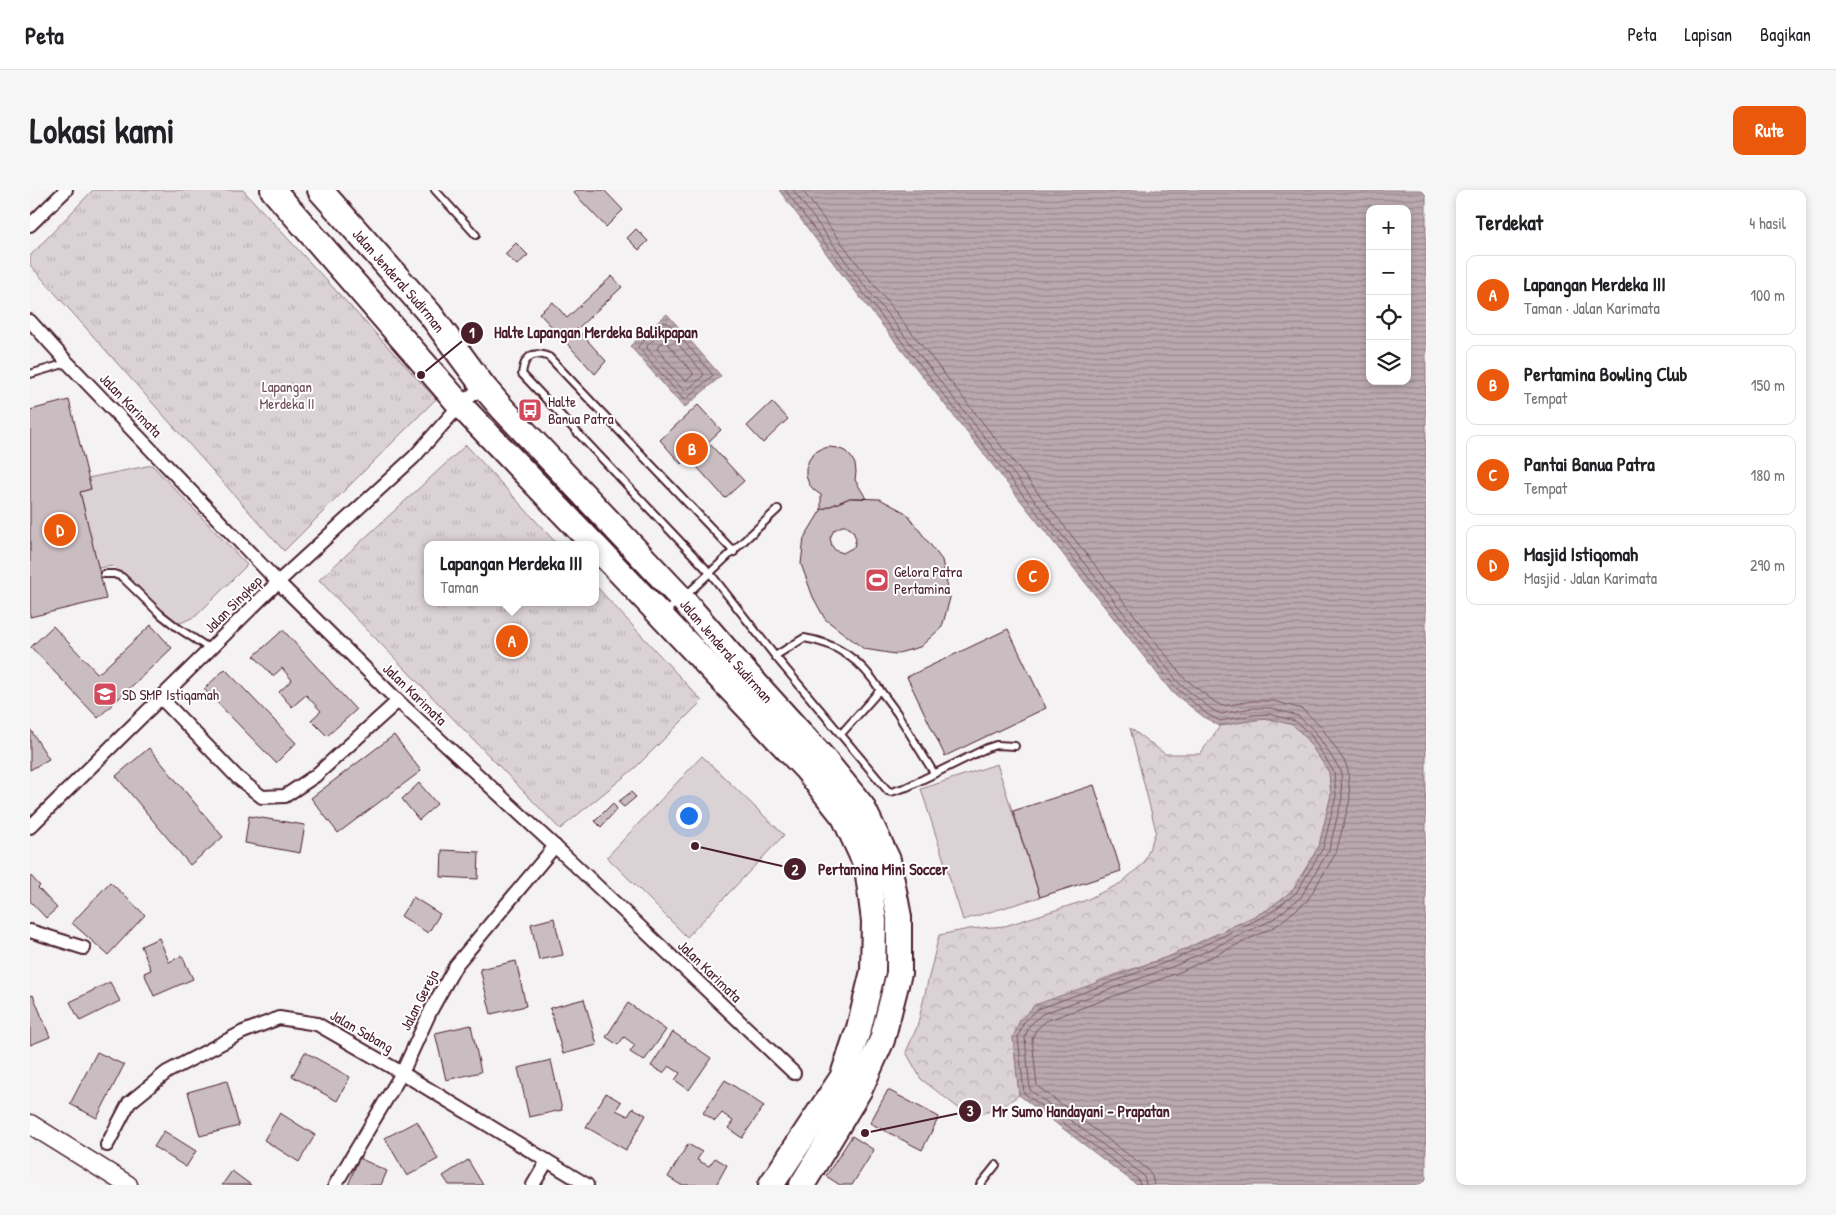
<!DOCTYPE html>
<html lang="id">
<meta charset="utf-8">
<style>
:root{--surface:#fff;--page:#f6f6f6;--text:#202124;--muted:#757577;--line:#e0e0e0;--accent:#ea580c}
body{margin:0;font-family:"Patrick Hand",sans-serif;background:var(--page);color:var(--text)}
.controls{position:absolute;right:15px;top:15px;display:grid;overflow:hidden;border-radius:10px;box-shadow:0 2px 8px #0003}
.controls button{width:45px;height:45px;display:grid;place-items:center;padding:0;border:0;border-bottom:1px solid var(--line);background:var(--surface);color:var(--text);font:25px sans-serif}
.you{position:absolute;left:658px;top:625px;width:18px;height:18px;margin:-12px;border:4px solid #fff;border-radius:50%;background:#1a73e8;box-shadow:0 0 0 8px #1a73e833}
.badge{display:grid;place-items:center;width:32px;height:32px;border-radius:50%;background:var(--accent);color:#fff;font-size:16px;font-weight:700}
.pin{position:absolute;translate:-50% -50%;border:2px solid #fff;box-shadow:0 1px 5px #0006}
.popup{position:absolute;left:394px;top:351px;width:175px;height:65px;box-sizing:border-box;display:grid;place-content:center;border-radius:10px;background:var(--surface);filter:drop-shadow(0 1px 4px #0005);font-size:16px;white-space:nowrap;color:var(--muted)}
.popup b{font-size:19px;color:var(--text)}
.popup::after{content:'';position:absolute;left:50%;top:100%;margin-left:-10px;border:10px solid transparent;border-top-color:var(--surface)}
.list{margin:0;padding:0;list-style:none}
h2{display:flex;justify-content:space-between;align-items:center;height:65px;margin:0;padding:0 20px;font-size:21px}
h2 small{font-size:16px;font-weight:400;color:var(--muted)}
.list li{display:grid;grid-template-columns:32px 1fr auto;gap:15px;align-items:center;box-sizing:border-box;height:80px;margin:0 10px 10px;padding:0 10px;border:1px solid var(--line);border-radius:10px}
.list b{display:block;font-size:19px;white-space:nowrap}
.list p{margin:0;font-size:16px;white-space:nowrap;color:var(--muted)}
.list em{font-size:16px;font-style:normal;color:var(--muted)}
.icon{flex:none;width:28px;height:28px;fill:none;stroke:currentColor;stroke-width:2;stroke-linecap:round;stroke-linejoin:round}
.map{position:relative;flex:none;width:1396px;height:995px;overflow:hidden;border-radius:10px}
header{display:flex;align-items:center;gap:30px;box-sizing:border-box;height:70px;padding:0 25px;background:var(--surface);border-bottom:1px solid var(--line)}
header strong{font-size:24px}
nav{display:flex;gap:28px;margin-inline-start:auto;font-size:18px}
.intro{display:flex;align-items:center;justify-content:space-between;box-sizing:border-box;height:120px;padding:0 30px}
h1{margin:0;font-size:35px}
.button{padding:12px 22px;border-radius:10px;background:var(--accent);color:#fff;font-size:18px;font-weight:700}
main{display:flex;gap:30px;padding:0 30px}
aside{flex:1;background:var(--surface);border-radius:10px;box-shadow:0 2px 8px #0003}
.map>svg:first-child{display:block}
.grass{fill:#dbd2d5;stroke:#927880}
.forest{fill:url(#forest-crowns);stroke:#927880}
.park{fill:url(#park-tufts);stroke:#927880}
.water{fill:url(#water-rules);stroke:#8d727a;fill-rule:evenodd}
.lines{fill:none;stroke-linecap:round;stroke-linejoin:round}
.shore{stroke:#77565f;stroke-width:1}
.building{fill:#cabdc1;stroke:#4a1f2b;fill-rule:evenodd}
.lane-casing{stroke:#4a1f2b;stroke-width:10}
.street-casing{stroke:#4a1f2b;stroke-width:16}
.secondary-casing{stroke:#4a1f2b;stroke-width:21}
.highway-casing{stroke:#4a1f2b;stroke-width:28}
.lane{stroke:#fff;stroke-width:6}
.street{stroke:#fff;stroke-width:12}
.secondary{stroke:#fff;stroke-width:18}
.highway{stroke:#fff;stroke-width:24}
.labels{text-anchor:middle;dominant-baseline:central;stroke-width:4;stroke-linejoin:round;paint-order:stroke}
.street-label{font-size:15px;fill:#4a1f2b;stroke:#fff}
.park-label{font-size:15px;fill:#6e4c56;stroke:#fff}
.poi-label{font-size:15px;fill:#4a1f2b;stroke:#fff;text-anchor:start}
.leader{fill:none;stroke:#4a1f2b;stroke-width:2}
.callout-dot{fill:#4a1f2b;stroke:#fff;stroke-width:2}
.mark-label{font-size:15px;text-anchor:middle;font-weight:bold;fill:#fff}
.callout-label{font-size:16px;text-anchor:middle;font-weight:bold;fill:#4a1f2b;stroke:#fff;stroke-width:4;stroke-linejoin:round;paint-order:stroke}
</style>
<header>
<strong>Peta</strong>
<nav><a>Peta</a><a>Lapisan</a><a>Bagikan</a></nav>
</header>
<div class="intro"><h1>Lokasi kami</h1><a class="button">Rute</a></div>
<main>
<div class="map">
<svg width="1396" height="995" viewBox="0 0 1396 995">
<defs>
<pattern id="forest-crowns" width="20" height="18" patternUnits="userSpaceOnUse" patternTransform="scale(1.25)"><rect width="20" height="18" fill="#dbd2d5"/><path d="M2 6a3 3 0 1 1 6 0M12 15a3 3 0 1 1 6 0" fill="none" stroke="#bdb4b7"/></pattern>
<pattern id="park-tufts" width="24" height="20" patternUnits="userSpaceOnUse" patternTransform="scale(1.25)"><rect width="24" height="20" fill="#dbd2d5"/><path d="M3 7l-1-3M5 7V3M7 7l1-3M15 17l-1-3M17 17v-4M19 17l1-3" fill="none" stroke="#bdb4b7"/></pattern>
<pattern id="water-rules" width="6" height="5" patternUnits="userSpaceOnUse" patternTransform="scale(1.25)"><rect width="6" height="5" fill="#baa9ae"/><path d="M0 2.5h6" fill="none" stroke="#99898e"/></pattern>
</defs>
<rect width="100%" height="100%" fill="#f4f2f2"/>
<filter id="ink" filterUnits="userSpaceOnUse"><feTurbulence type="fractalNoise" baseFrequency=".02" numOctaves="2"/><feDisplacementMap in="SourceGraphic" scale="10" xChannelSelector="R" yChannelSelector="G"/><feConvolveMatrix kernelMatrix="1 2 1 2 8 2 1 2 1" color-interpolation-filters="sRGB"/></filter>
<g filter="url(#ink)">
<g class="grass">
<path d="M 122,275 L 217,375 L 166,426 L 144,436 L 83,376 L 68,378 L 50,302 L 61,299 L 58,288 Z"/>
<path d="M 672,566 L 754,645 L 657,747 L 577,667 Z"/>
<path d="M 967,574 L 1010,707 L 933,730 L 891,599 Z"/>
</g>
<path class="forest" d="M 1240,529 L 1263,535 L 1276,548 L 1299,582 L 1301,605 L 1289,656 L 1263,700 L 1237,720 L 1143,765 L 1070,790 L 983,847 L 989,905 L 969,919 L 939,926 L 891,889 L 876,862 L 887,837 L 909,745 L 939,739 L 975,736 L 1054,711 L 1091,693 L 1114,673 L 1126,641 L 1100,538 L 1135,564 L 1170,564 L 1190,536 L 1224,530 Z"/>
<g class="park">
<path d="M 63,0 L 213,0 L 406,209 L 254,361 L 0,75 L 0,66 Z"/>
<path d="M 436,255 L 528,355 L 398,355 L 398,412 L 566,412 L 566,396 L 672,511 L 606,577 L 530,639 L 289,390 Z"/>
</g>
<g class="water">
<path d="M 749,0 L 1396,0 L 1396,995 L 1107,995 L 989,905 L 983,847 L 990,830 L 1005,815 L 1143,765 L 1237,720 L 1263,700 L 1289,656 L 1301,605 L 1299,582 L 1276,548 L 1263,535 L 1240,529 L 1224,530 L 1190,536 L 1175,528 L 1141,501 L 811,83 ZM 1340,19 L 1377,19 L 1377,191 L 1340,191 Z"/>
<path d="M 637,124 L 691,186 L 654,218 L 600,156 Z"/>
</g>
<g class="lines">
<g class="shore">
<path d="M 755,0 L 815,80 L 1145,497 L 1177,524 L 1190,531 L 1223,525 L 1240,524 L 1265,531 L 1280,544 L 1304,582 L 1306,606 L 1293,658 L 1266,703 L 1239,724 L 1145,769 L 1008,819 L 994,832 L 988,847 L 994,903 L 1108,989 L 1110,995"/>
<path d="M 763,0 L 820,77 L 1149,493 L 1181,519 L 1191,524 L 1222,518 L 1241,518 L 1268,526 L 1284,540 L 1311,581 L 1312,608 L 1299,660 L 1271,707 L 1242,730 L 1147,775 L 1012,824 L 999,836 L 995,848 L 1000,900 L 1112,984 L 1115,989 L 1116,995"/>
<path d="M 772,0 L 826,72 L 1154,488 L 1185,512 L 1192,516 L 1222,511 L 1244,511 L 1272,519 L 1290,535 L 1315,572 L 1318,580 L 1320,609 L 1306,663 L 1277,711 L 1246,736 L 1150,782 L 1016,831 L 1006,840 L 1002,849 L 1007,896 L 1116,978 L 1122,986 L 1124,995"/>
<path d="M 634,132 L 638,133 L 683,185 L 655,210 L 653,209 L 608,157 Z"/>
<path d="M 634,141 L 637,141 L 674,184 L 673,186 L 656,201 L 653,200 L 617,158 L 617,156 Z"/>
<path d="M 633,152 L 636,152 L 663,183 L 663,185 L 657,190 L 654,190 L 627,159 L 628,157 Z"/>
</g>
</g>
<g class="building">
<path d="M 545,0 L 574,0 L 593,20 L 576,37 L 543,2 Z"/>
<path d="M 606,39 L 618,51 L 609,60 L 597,48 Z"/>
<path d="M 486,53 L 498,65 L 487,75 L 475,64 Z"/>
<path d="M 582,86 L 592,97 L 547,139 L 576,171 L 565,184 L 509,123 L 523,112 L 537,128 Z"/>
<path d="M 39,210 L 61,299 L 50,302 L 76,409 L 0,427 L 0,220 Z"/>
<path d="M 742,212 L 758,229 L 733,253 L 717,236 Z"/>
<path d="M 668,215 L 691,240 L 678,252 L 714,291 L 695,308 L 658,267 L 651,274 L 630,250 Z"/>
<path d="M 799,257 L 807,258 L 815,261 L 821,267 L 825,274 L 826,282 L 825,290 L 836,308 L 820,308 L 791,320 L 791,305 L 784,300 L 779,294 L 776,286 L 776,278 L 779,270 L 784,263 L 791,259 Z"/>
<path d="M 820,308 L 850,309 L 876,323 L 912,370 L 920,408 L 912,437 L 890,457 L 865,464 L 834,459 L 795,429 L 783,407 L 771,374 L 774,348 L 791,320 ZM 812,336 L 816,336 L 823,341 L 826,349 L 824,357 L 813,363 L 805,360 L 802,356 L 800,348 L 804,340 Z"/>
<path d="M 121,435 L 142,458 L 68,528 L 1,457 L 23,436 L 68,484 Z"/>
<path d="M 978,439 L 1016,518 L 915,566 L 877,487 Z"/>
<path d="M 253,440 L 326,520 L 297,546 L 281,530 L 291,521 L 276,505 L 262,517 L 249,502 L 262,490 L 252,478 L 243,486 L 224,466 Z"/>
<path d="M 195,479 L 266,553 L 246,573 L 174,499 Z"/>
<path d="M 0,539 L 19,569 L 0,580 Z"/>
<path d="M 364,545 L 391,581 L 308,643 L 281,608 Z"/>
<path d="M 119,558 L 193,647 L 160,675 L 86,586 Z"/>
<path d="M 389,593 L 407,614 L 389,630 L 372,609 Z"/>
<path d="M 1064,595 L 1091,681 L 1010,707 L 983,621 Z"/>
<path d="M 601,602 L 606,607 L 594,617 L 588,612 Z"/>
<path d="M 583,613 L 587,619 L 571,637 L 565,631 Z"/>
<path d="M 219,626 L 275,635 L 270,663 L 215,653 Z"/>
<path d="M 412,660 L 449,662 L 448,689 L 411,687 Z"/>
<path d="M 0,685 L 10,696 L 8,698 L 27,718 L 16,728 L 0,711 Z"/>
<path d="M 80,692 L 115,725 L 78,765 L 42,733 Z"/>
<path d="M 383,707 L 410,724 L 398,743 L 371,726 Z"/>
<path d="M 524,728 L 533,765 L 509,770 L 501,734 Z"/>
<path d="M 129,748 L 139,772 L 152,766 L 163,789 L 124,806 L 114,783 L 121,780 L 111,756 Z"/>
<path d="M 486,771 L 496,816 L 461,824 L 450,779 Z"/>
<path d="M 80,792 L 90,811 L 50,831 L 40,812 Z"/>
<path d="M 3,805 L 20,847 L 0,855 L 0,806 Z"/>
<path d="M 554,809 L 567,855 L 533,864 L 520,818 Z"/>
<path d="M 598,813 L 636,840 L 614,871 L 600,862 L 605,855 L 594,847 L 588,855 L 576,847 Z"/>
<path d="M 441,835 L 451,882 L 416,890 L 405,843 Z"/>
<path d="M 643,842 L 681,868 L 659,900 L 645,890 L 650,883 L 639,876 L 633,883 L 621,876 Z"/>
<path d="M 67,862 L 94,875 L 67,928 L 40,914 Z"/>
<path d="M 275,862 L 320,887 L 307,911 L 262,886 Z"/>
<path d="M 521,870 L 532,920 L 499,927 L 488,878 Z"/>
<path d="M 695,890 L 734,916 L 712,948 L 698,938 L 703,931 L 692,923 L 685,931 L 673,923 Z"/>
<path d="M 197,891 L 209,936 L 170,946 L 158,902 Z"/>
<path d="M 858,900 L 909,927 L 892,960 L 840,933 Z"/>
<path d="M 576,903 L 591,912 L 586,920 L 598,926 L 603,918 L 616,925 L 596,960 L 556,937 Z"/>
<path d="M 250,923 L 285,945 L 269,972 L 234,950 Z"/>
<path d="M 387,931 L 408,969 L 377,986 L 355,948 Z"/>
<path d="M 134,941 L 166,961 L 156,977 L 124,957 Z"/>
<path d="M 822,946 L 844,960 L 822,995 L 810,995 L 796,986 Z"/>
<path d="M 658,954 L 672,962 L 667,970 L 679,976 L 685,968 L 697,975 L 686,995 L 651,995 L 638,987 Z"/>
<path d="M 329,968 L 357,981 L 351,995 L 318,995 Z"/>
<path d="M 438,970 L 453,995 L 419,995 L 413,986 Z"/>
<path d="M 202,981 L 221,995 L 192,995 Z"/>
</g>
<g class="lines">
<g class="lane-casing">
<g id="lane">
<path d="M 405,0 L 446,45"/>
<path d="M 0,184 L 37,173"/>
<path d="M 704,362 L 519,167 C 502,160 494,167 492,184 L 680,383 L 745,466 L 858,601 L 861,602 L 877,597 L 957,558 L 966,555 L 985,556"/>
<path d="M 74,384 L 84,384 L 92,387 L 130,424 L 148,438 L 180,459"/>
<path d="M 634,422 L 652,409 L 748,319"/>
<path d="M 745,466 L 774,448 C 807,453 832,471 850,500 L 811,544"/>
<path d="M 850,500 L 867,523 L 904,583"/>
<path d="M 950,995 L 966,975"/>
</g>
</g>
<g class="street-casing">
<g id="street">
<path d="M 0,35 L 36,0"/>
<path d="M 0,131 L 38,173 L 248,392 L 368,511 L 544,674 L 764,883"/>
<path d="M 131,508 L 207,587 L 232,607 L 255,606 L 285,586 L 368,511"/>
<path d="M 0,637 L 248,392 L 384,267 L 430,215 L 453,196"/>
<path d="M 0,741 L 54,758"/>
<path d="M 77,955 L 99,913 L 137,882 L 213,842 L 249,828 L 287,834 L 372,883 L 557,995"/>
<path d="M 305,995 L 372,883 L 401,820 L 426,775 L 525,656"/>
<path d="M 503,995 L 517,971"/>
</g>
</g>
<g class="secondary-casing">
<path id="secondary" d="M 0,934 L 98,995"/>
</g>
<g class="highway-casing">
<g id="highway">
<path d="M 243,0 L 430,215 L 564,355"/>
<path id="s1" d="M 290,0 L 400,124 L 453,196 L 471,217 L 652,409 L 716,483 L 793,568 L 832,616 L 858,670 L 869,727 L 869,783 L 852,850 L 830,899 L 772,995"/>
<path d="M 566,357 L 777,580 L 814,627 L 837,677 L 844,731 L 843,781 L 829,838 L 812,888 L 741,995"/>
</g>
</g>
<use href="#lane" class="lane"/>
<use href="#street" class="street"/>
<use href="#secondary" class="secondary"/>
<use href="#highway" class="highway"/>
</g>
</g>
<defs>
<g id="bus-square" transform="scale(1.25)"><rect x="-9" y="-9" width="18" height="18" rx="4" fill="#d1495b" stroke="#fff"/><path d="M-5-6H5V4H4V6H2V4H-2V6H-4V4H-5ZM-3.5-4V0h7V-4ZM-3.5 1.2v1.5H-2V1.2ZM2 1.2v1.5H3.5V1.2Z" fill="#fff"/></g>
<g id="stadium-square" transform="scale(1.25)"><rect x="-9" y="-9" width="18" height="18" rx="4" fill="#d1495b" stroke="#fff"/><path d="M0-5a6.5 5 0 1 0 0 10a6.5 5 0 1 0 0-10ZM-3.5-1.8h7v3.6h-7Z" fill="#fff"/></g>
<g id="school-square" transform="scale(1.25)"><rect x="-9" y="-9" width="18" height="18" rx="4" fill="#d1495b" stroke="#fff"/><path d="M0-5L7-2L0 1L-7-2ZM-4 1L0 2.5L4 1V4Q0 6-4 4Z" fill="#fff"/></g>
</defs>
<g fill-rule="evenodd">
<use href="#bus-square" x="500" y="220"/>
<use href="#stadium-square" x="847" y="390"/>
<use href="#school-square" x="75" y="504"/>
</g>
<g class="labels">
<g class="street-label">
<text stroke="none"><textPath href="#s1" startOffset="120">Jalan Jenderal Sudirman</textPath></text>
<text transform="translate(101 215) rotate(46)">Jalan Karimata</text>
<text transform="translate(203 414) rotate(-45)">Jalan Singkep</text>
<text stroke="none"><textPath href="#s1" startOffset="615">Jalan Jenderal Sudirman</textPath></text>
<text transform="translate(385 504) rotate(44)">Jalan Karimata</text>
<text transform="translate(680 781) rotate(44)">Jalan Karimata</text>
<text transform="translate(389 810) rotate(-63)">Jalan Gereja</text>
<text transform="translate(332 841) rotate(30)">Jalan Sabang</text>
</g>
<g class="park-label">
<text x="257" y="196">Lapangan<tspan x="257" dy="17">Merdeka II</tspan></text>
</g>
<g class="poi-label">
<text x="518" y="211">Halte<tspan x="518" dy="17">Banua Patra</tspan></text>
<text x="864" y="381">Gelora Patra<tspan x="864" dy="17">Pertamina</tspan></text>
<text x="92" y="504">SD SMP Istiqamah</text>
</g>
</g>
<path class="leader" d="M391 185L442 143M665 656L765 679M835 943L940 921"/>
<g class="callout-dot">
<circle cx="391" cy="185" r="5"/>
<circle cx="665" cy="656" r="5"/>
<circle cx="835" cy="943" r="5"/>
<circle cx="442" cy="143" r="12"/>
<circle cx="765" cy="679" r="12"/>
<circle cx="940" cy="921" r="12"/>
</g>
<g class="mark-label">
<text x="442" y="148">1</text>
<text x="765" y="685">2</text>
<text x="940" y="926">3</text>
</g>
<g class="callout-label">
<text x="566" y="148">Halte Lapangan Merdeka Balikpapan</text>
<text x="853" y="685">Pertamina Mini Soccer</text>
<text x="1051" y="927">Mr Sumo Handayani - Prapatan</text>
</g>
</svg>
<div class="controls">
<button>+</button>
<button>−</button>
<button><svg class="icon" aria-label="locate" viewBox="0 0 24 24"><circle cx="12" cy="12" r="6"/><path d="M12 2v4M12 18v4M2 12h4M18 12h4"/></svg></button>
<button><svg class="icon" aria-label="layers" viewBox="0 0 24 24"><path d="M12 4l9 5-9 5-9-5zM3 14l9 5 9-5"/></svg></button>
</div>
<div class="you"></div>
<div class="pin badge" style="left:482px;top:451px">A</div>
<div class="popup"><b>Lapangan Merdeka III</b>Taman</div>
<div class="pin badge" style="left:662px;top:259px">B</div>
<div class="pin badge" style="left:1003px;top:386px">C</div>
<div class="pin badge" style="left:30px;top:340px">D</div>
</div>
<aside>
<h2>Terdekat<small>4 hasil</small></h2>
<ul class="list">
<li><span class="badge">A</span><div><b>Lapangan Merdeka III</b><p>Taman · Jalan Karimata</p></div><em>100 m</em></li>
<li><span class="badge">B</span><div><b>Pertamina Bowling Club</b><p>Tempat</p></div><em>150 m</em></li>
<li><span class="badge">C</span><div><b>Pantai Banua Patra</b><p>Tempat</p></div><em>180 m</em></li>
<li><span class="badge">D</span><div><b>Masjid Istiqomah</b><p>Masjid · Jalan Karimata</p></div><em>290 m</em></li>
</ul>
</aside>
</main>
